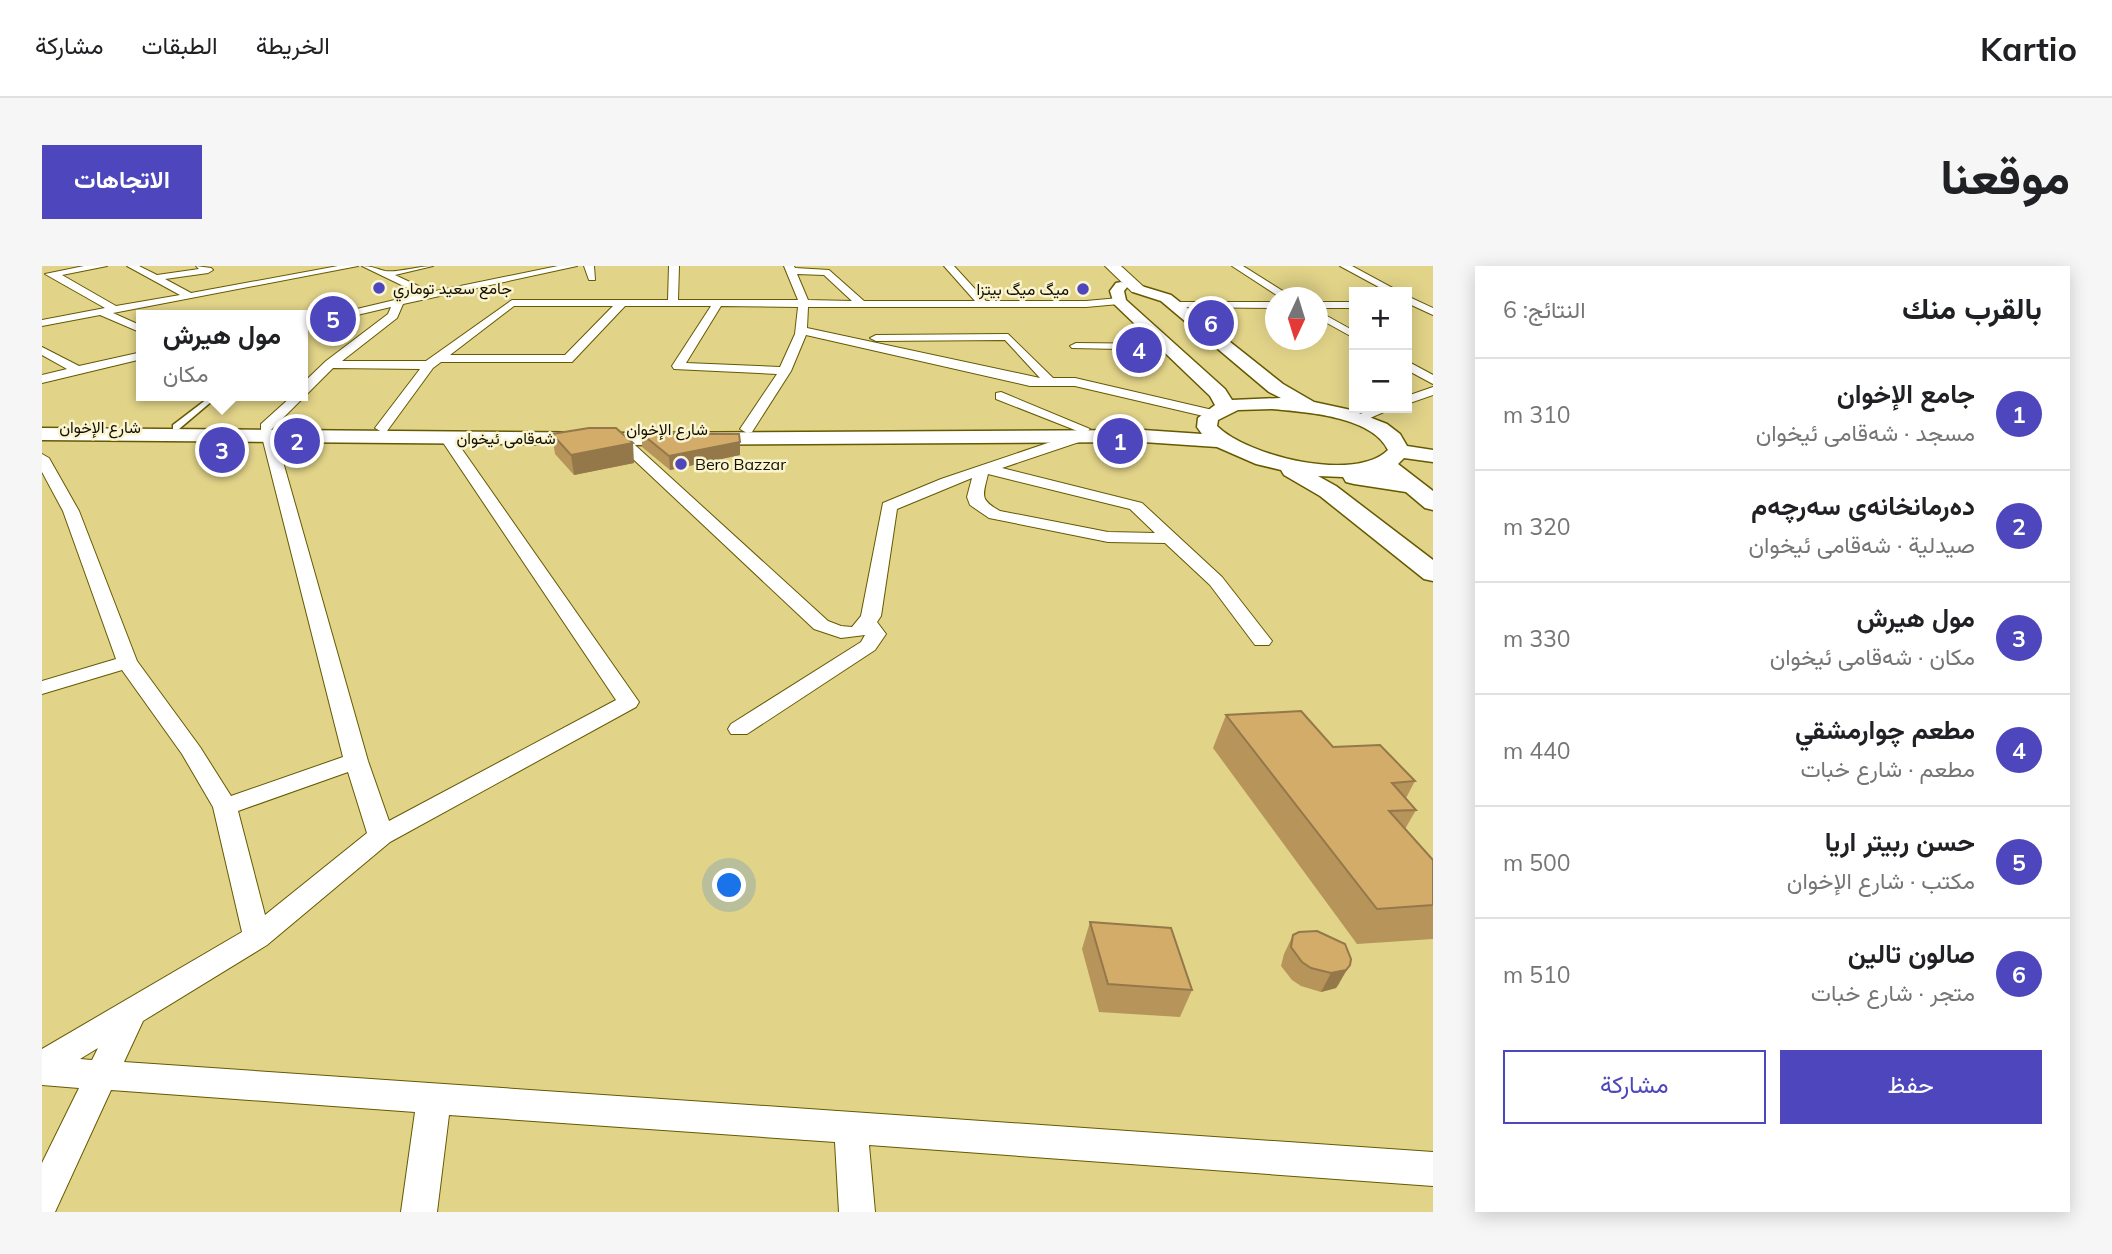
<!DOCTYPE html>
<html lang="ar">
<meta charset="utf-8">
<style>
:root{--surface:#fff;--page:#f6f6f6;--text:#202124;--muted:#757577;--line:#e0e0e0;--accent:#4d46bd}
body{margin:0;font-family:Mulish,Vazirmatn,sans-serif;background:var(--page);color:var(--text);direction:rtl}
.controls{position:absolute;right:21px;top:21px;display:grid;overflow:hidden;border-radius:0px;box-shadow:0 4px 18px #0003}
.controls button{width:63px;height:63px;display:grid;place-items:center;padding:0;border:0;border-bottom:2px solid var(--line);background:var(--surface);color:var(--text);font:35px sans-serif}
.compass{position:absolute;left:1223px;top:21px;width:63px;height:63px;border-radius:50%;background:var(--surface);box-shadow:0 4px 18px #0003;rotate:184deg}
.you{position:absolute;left:688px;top:620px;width:24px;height:24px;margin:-18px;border:5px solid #fff;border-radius:50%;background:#1a73e8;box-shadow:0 0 0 10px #1a73e833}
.badge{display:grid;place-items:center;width:46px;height:46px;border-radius:50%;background:var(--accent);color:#fff;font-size:23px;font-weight:700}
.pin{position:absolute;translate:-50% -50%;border:4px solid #fff;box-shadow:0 2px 7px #0006}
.popup{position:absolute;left:94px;top:44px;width:172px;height:91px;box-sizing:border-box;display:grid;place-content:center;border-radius:0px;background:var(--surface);filter:drop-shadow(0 2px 5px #0005);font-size:23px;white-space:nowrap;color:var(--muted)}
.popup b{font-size:26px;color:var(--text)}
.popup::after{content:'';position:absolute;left:50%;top:100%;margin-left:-14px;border:14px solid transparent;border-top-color:var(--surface)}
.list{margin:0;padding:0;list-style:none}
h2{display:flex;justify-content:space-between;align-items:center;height:91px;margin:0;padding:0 28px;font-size:30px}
h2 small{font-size:23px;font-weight:400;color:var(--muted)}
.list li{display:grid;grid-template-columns:46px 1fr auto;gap:21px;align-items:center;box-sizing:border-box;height:112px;padding:0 28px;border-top:2px solid var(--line)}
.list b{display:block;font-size:26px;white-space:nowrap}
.list p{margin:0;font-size:23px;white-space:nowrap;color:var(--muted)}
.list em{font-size:23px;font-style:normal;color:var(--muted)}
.actions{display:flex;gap:14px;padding:21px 28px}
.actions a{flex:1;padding:16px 0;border:2px solid var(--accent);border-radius:0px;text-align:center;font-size:24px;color:var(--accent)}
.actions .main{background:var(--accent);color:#fff}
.map{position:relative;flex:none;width:1391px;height:946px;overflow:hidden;direction:ltr;border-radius:0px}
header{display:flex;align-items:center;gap:42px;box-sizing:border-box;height:98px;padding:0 35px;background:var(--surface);border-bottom:2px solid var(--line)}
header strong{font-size:33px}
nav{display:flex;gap:38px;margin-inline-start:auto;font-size:24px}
.intro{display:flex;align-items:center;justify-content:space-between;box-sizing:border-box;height:168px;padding:0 42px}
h1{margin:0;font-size:49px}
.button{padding:18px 32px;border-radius:0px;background:var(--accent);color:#fff;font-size:24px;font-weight:700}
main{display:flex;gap:42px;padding:0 42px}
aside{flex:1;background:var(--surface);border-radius:0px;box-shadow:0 4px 18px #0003}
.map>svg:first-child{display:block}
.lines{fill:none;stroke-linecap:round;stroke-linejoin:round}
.lane-casing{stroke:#665900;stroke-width:3}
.street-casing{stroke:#665900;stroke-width:2}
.secondary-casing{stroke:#665900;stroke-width:3}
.primary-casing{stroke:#665900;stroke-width:2}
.lane{fill:#fff;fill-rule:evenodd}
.street{fill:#fff;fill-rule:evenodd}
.secondary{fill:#fff;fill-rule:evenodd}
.primary{fill:#fff;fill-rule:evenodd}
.wall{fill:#b6945a}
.shaded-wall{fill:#94784a}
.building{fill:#d4ac69;stroke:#94784a;stroke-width:2}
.poi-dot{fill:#4d46bd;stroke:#faf4cf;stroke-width:2.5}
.labels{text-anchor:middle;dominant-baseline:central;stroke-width:5;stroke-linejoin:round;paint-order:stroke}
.far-poi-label{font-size:16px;fill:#120e00;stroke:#faf4cf;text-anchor:start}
.far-street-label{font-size:16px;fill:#120e00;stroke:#faf4cf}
</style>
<header>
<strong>Kartio</strong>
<nav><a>الخريطة</a><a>الطبقات</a><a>مشاركة</a></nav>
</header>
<div class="intro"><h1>موقعنا</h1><a class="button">الاتجاهات</a></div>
<main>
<aside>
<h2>بالقرب منك<small>النتائج: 6</small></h2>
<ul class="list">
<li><span class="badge">1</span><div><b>جامع الإخوان</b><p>مسجد · شەقامی ئیخوان</p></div><em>310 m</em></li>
<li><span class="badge">2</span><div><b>دەرمانخانەی سەرچەم</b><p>صيدلية · شەقامی ئیخوان</p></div><em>320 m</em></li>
<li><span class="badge">3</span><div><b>مول هيرش</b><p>مكان · شەقامی ئیخوان</p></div><em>330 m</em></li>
<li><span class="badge">4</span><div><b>مطعم چوارمشقي</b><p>مطعم · شارع خبات</p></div><em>440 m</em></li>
<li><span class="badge">5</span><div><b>حسن ربيتر اريا</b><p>مكتب · شارع الإخوان</p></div><em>500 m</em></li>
<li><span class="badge">6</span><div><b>صالون تالين</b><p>متجر · شارع خبات</p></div><em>510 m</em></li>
</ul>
<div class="actions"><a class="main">حفظ</a><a>مشاركة</a></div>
</aside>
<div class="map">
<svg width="1391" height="946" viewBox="0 0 1391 946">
<rect width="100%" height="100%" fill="#e1d388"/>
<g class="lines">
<g class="lane-casing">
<path id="lane" d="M 169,130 L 176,130 L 137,163 L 131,163 L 131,159 Z"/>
</g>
<g class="street-casing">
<g id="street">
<path d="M 42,0 L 65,0 L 20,9 L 74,40 L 138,29 L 85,0 L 97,0 L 115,9 L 157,3 L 154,0 L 169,2 L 171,4 L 166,7 L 123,13 L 149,27 L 296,0 L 316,0 L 71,47 L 100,60 L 100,67 L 58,49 L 0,60 L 0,54 L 63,42 L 3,8 Z"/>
<path d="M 320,0 C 330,0 335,3 343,5 C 354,7 377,0 391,0 L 353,9 L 389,26 L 516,0 L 535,0 L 361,38 L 355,52 L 300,95 L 384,95 L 470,34 L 626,34 L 627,0 L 637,0 L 636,34 L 756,34 L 742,0 L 752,0 L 753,2 L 787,4 L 822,35 L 933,35 L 902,0 L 912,0 L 944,35 L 1044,35 L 1077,32 L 1082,35 L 1077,38 L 1044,41 L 766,41 L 765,62 L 998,112 L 963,74 L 834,75 L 828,72 L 834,69 L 966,68 L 1011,112 L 1033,112 L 1175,145 L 1177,148 L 1170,152 L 1033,120 L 988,120 L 764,69 L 749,105 L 710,166 L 705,167 L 698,163 L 735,108 L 632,103 L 630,100 L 669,40 L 583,40 L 530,96 L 399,96 L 391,102 L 345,165 L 340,166 L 333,162 L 378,103 L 291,102 L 229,164 L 219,164 L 219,158 L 250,130 L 260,130 L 260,118 L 284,95 L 346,48 L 349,41 L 260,62 L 260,56 L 378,28 ZM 755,8 L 782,9 L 810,35 L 766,34 ZM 472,40 L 571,40 L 523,89 L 408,89 ZM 679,40 L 756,41 L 753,68 L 738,101 L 644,97 Z"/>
<path d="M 542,0 L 552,0 L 553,14 L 547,14 Z"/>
<path d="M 1190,0 L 1201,0 L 1252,32 L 1239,32 Z"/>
<path d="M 1298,0 L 1310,0 L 1358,26 L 1346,26 Z"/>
<path d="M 1365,30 L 1391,42 L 1391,49 L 1365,37 Z"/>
<path d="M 1133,36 L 1234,36 L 1234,42 L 1129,41 L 1129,37 Z"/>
<rect x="1276" y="36" width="36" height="6"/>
<path d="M 1276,45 L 1312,65 L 1312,72 L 1276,52 Z"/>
<path d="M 1034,77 L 1125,78 L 1131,81 L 1125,84 L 1030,82 L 1028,80 Z"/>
<path d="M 0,81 L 37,100 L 100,86 L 100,93 L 0,117 L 0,109 L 25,103 L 0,89 Z"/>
<path d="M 1365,95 L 1391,109 L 1391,118 L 1365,104 Z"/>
<path d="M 1391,121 L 1391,129 L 1365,138 L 1365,130 Z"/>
<path d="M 959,126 L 1048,163 L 1044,166 L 1048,170 L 1046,173 L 960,202 L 1100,237 L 1180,311 L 1230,375 L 1227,379 L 1213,379 L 1168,319 L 1123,277 L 1066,276 L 947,252 L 928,239 L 925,231 L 930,212 L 855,243 L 839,350 L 835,356 L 844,368 L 833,384 L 705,468 L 689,468 L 686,463 L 689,458 L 819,376 L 823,369 L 799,372 L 772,363 L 573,176 L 573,170 L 583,170 L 786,355 L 799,360 L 810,361 L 819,350 L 841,237 L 899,213 L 1038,166 L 954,133 L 954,127 ZM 946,208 L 1088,243 L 1113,267 L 1066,266 L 958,245 C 937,233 941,230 946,208 Z"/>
<path d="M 1332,142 L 1351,142 L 1319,156 L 1309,156 L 1307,153 Z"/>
<path d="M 227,167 L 234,171 L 326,495 L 347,555 L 574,434 L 398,172 L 400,169 L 410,169 L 597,436 L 594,441 L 348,576 L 225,679 L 101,755 L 82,796 L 1391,886 L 1391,920 L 827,879 L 833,946 L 797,946 L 793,876 L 407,849 L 395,946 L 359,946 L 373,846 L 69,824 L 13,946 L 0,946 L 0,897 L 37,822 L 0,819 L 0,783 L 200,666 L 171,541 L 140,488 L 80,404 L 0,428 L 0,415 L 74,393 L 21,245 L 0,206 L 0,188 L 7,192 L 37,245 L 95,395 L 158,481 L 189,530 L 301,491 L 220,171 ZM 306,506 L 325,567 L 223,649 L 196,545 ZM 56,782 L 50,794 L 38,793 Z"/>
</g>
</g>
<g class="secondary-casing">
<path id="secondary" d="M 1079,16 L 1086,20 L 1082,25 L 1084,34 L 1183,123 L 1190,134 L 1239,132 L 1227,126 L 1119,35 L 1091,26 L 1091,20 L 1096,19 L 1129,29 L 1241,118 L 1272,136 L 1309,144 L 1345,158 L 1358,168 L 1365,180 L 1391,184 L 1391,196 L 1362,192 L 1356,198 L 1391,225 L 1391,244 L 1383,242 L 1364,226 L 1312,218 L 1304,216 L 1301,211 L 1276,210 L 1294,220 L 1391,294 L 1391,315 L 1382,313 L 1278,230 L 1242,209 L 1239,204 L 1214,198 L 1175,181 L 1101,176 L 578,179 L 0,174 L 0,162 L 578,167 L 1101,164 L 1160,168 L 1155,161 L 1156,152 L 1173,139 L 1168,130 L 1072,38 L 1068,25 L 1074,17 ZM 1230,143 C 1263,146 1330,150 1346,184 C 1313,217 1205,190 1175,160 L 1176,154 L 1196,144 Z"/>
</g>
<g class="primary-casing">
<path id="primary" d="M 1063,0 L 1079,0 L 1104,23 L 1102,26 L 1090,26 Z"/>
</g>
<use href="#lane" class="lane"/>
<use href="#street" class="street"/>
<use href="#secondary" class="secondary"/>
<use href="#primary" class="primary"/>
</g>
<g class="wall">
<path d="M 510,168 L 592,197 L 532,209 L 513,188 Z"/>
<path d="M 600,168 L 698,176 L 698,189 L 628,204 L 600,181 Z"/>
<path d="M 1184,449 L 1291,481 L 1373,515 L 1364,532 L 1374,544 L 1363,563 L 1391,594 L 1391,673 L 1315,678 L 1171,482 Z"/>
<path d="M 1048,656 L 1150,724 L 1138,751 L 1057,746 L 1040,683 Z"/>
<path d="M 1251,669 L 1309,693 L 1297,718 L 1294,722 L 1279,726 L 1259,720 L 1250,714 L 1239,700 L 1242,688 Z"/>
</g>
<g class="shaded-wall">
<path d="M 698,176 L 698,189 L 628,204 L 627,190 Z"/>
<path d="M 591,177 L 592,197 L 532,209 L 529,189 Z"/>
<path d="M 1308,699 L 1294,722 L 1279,726 L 1289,707 Z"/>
</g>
<g class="building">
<path d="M 547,162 L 574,162 L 591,177 L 529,189 L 510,168 Z"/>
<path d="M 600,168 L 697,168 L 698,176 L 627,190 Z"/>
<path d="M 1259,445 L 1291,481 L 1338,479 L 1373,515 L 1350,517 L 1374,544 L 1347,545 L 1391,594 L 1391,639 L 1335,643 L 1184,449 Z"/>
<path d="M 1048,656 L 1129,662 L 1150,724 L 1066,718 Z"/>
<path d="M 1275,665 L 1303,678 L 1309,693 L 1308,699 L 1304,704 L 1289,707 L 1269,702 L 1260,696 L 1249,681 L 1251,669 L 1257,666 Z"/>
</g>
<g class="poi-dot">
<circle cx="337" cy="22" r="7"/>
<circle cx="1041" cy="23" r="7"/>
<circle cx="639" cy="198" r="7"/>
</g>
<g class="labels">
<g class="far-poi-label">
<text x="351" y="22">جامع سعيد توماري</text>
<text x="1027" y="23" text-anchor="end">ميگ ميگ بيتزا</text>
<text x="653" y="198">Bero Bazzar</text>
</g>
<g class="far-street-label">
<text x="58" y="161">شارع الإخوان</text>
<text x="625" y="163">شارع الإخوان</text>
<text x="464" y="172">شەقامی ئیخوان</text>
</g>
</g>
</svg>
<div class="controls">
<button>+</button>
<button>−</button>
</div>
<svg class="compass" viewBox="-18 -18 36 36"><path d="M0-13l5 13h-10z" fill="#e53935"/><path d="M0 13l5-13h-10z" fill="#757577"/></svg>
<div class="you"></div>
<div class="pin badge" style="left:1078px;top:175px">1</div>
<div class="pin badge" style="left:255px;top:175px">2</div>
<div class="pin badge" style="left:180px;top:184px">3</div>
<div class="popup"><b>مول هيرش</b>مكان</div>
<div class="pin badge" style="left:1097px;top:84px">4</div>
<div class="pin badge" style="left:291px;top:53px">5</div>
<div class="pin badge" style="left:1169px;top:57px">6</div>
</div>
</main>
